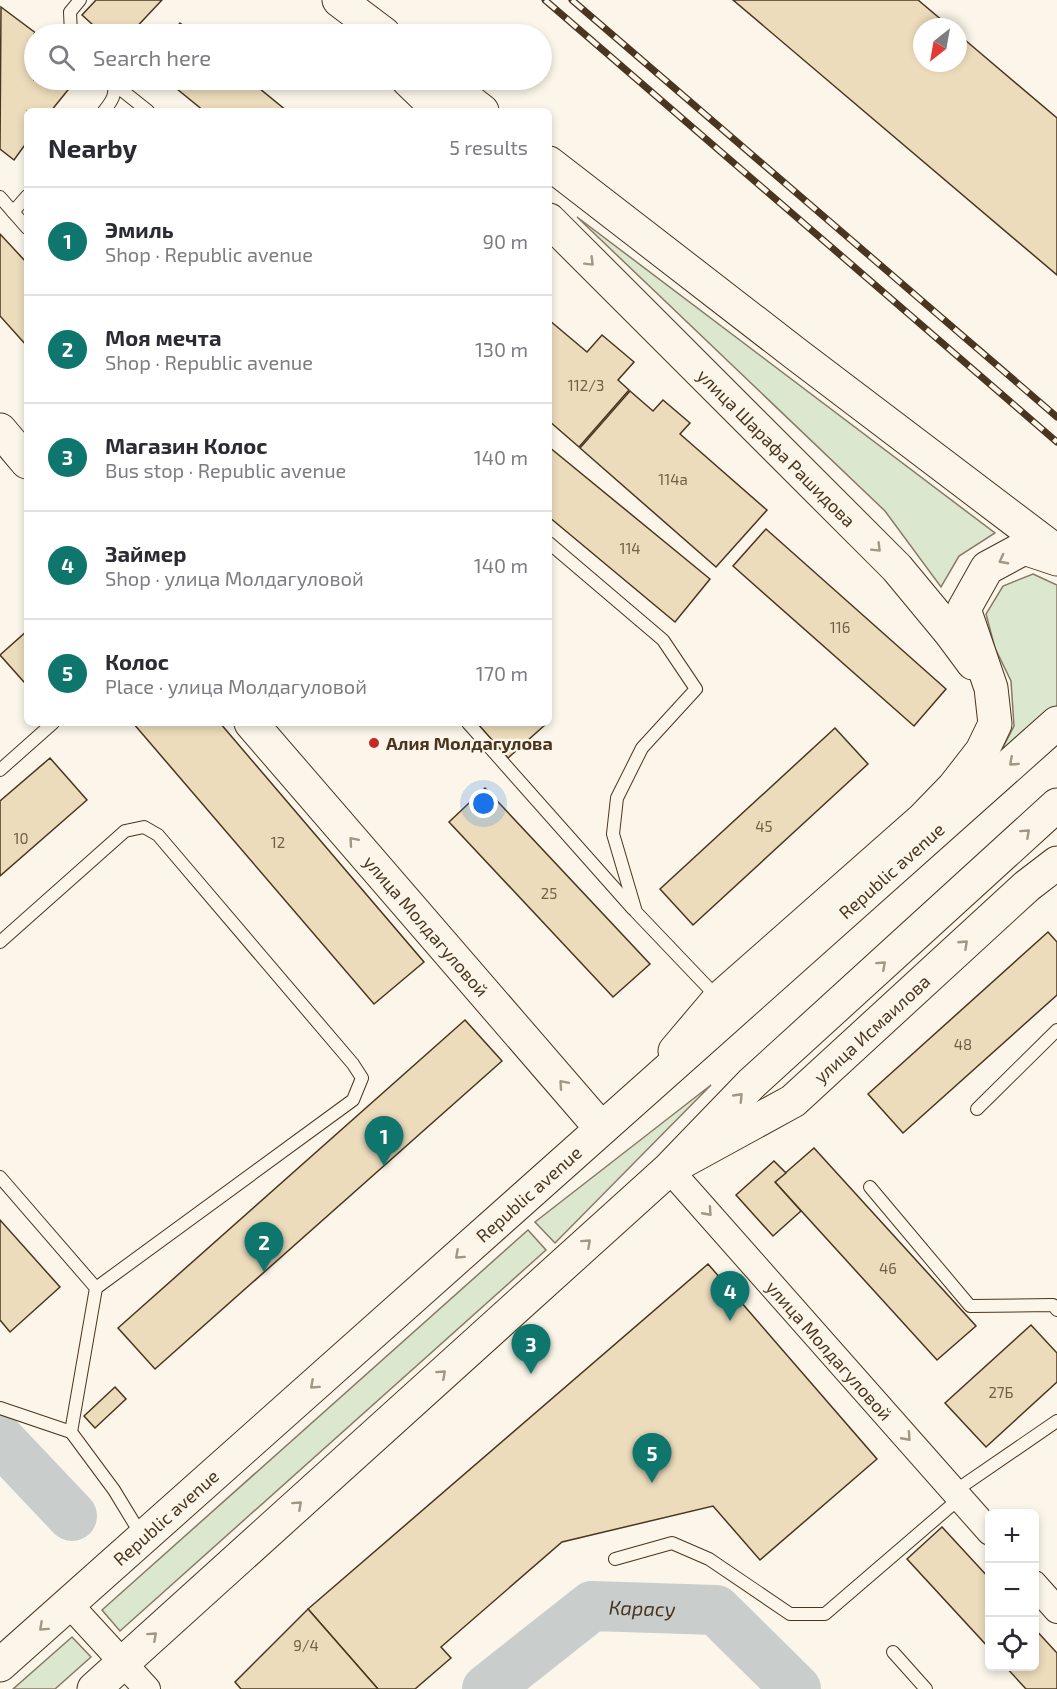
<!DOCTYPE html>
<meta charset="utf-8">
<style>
:root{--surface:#fff;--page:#f7f7f7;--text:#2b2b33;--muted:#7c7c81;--line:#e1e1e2;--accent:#0f766e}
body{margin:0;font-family:"Exo 2",sans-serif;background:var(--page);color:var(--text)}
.controls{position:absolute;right:18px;bottom:18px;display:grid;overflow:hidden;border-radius:9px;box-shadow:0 3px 9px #0003}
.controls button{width:54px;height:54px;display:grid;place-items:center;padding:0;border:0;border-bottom:2px solid var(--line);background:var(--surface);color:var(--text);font:30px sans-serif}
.compass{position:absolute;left:913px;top:18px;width:54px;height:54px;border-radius:50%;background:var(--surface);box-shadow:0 3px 9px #0003;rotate:211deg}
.you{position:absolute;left:484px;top:804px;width:21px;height:21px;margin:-15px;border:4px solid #fff;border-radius:50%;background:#1a73e8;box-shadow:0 0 0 9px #1a73e833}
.badge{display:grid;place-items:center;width:39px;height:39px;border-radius:50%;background:var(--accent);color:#fff;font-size:20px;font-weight:700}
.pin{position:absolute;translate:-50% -50px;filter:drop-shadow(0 2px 3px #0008)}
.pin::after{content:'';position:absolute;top:32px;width:21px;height:18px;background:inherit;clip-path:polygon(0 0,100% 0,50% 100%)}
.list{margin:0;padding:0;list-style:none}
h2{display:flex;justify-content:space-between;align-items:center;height:78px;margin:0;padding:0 24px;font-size:26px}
h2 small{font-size:20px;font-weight:400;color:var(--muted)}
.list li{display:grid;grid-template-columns:39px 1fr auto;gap:18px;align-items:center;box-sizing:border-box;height:108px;padding:0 24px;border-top:2px solid var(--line)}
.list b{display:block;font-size:22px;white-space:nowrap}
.list p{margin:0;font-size:20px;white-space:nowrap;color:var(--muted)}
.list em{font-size:20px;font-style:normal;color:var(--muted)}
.icon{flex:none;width:33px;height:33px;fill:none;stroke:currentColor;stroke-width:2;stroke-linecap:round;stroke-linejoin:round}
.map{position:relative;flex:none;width:1057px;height:1689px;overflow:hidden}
.search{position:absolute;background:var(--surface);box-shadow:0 3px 9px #0003;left:24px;top:24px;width:528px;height:66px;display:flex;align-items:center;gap:15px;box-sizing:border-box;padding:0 21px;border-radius:33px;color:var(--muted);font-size:22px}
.panel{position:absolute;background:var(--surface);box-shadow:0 3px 9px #0003;left:24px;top:108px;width:528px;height:618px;border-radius:9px}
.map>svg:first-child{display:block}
.green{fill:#dce7d0;stroke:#887966;stroke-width:1.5}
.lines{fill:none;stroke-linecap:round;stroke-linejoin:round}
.river{stroke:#c9cecd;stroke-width:50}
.building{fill:#ecdcbc;stroke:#4a3520;stroke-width:1.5}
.lane-casing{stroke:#4a3520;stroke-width:14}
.street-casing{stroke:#4a3520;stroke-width:28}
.secondary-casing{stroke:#4a3520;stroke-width:35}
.primary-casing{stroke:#4a3520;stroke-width:35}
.lane{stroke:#fbf6e9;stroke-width:12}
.street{stroke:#fbf6e9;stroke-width:26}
.secondary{stroke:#fbf6e9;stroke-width:33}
.primary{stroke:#fbf6e9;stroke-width:33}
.rail-casing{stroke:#4a3520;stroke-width:7}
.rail{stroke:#fbf6e9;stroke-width:4.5;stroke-dasharray:14;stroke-linecap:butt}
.oneway{stroke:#a29684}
.poi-dot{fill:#c62828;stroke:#fbf6e9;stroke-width:2}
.labels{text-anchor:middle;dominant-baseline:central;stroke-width:4.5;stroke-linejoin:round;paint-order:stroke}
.number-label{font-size:15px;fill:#725f47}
.street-label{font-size:18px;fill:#4a3520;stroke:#fbf6e9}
.poi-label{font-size:18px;font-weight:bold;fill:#4a3520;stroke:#fbf6e9;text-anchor:start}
.water-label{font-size:20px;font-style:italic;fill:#4a3520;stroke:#fbf6e9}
</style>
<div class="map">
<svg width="1057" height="1689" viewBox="0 0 1057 1689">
<rect width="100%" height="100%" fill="#fbf6e9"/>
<g class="green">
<path d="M 577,217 L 995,533 L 959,556 L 941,587 L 885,511 Z"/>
<path d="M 1033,574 L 1057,585 L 1057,717 L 983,786 L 1014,726 L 1011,681 L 995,648 L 986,614 L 1003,586 Z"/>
<path d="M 711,1085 L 555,1243 L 535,1222 Z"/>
<path d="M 528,1230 L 546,1250 L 120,1631 L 102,1610 Z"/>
<path d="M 72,1637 L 91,1657 L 55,1689 L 13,1689 Z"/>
</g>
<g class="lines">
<g class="river">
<path d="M 0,1440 L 72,1516"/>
<path id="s1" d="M 487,1689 L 592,1606 L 716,1610 L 796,1689"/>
</g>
</g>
<g class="building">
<path d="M 96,0 L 162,0 L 130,34 L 103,34 L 82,15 Z"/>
<path d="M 733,0 L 918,0 L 950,27 L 922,27 L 922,63 L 958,63 L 958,34 L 1057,118 L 1057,275 Z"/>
<path d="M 1,7 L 37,34 L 34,34 L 34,80 L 76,80 L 51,111 L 27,111 L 27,142 L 14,160 L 0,149 Z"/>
<path d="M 180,23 L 194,34 L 171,34 Z"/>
<path d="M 166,80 L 249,80 L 287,111 L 204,111 Z"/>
<path d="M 0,234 L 27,263 L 27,346 L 0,316 Z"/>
<path d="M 549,320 L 587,352 L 602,335 L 634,362 L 618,380 L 629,390 L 579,447 L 549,421 Z"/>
<path d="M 630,391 L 653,411 L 663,400 L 690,423 L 680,434 L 767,510 L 716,567 L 580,448 Z"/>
<path d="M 549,447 L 710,579 L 675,622 L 549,517 Z"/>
<path d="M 766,529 L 946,689 L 914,726 L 733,566 Z"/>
<path d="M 27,631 L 27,680 L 24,682 L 0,655 Z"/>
<path d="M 133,723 L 220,723 L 424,962 L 374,1004 Z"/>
<path d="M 477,723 L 545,723 L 546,724 L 508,758 Z"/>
<path d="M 835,728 L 868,764 L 693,925 L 660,889 Z"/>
<path d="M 50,758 L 87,800 L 0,876 L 0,801 Z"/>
<path d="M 485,788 L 650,964 L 613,997 L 449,822 Z"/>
<path d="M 1048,932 L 1057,942 L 1057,995 L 903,1133 L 868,1094 Z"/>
<path d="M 465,1020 L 502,1061 L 155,1369 L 118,1328 Z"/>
<path d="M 814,1148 L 976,1326 L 937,1360 L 775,1182 Z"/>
<path d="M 774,1161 L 786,1173 L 775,1182 L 801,1211 L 773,1236 L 736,1195 Z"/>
<path d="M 0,1220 L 60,1287 L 10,1332 L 0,1320 Z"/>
<path d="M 708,1264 L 877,1459 L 760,1560 L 713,1506 L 562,1542 L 441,1647 L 451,1658 L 415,1689 L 378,1689 L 308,1609 Z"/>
<path d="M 1031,1325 L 1057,1353 L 1057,1382 L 986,1447 L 945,1403 Z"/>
<path d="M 115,1387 L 126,1399 L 95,1428 L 84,1416 Z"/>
<path d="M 942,1527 L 990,1579 L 990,1649 L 907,1559 Z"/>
<path d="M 308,1609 L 378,1689 L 241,1689 L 235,1682 Z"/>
<path d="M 1034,1628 L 1057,1653 L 1057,1689 L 1026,1689 L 1005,1666 L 1034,1666 Z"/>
</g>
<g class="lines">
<g class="lane-casing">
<g id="lane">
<path d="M 71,34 L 70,12 L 80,0"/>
<path d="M 114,84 L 148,111"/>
<path d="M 104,111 C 112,101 117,94 113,81"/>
<path d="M 0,197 L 27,228"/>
<path d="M 13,212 L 27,196"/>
<path d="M 549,543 L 663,640 L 696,689 L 642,748 L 617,798 L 613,834 L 636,912 L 718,998"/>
<path d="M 468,723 L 633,909"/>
<path d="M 0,770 L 53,723"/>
<path d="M 0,942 L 125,831 L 144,827 L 158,835 L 353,1064 L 362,1078 L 353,1100 L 96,1288"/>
<path d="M 977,1109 L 1057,1030"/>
<path d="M 0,1177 L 96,1288 L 71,1432 L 114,1490 L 142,1536"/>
<path d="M 870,1187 L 970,1306 L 1053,1305 L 1057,1310"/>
<path d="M 0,1408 L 71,1432"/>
<path d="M 955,1491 L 1057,1421"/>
<path d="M 615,1559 L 672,1543 L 709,1559 L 790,1614 L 825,1614 L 960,1498"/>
<path d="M 893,1652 L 926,1689"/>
</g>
</g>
<g class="street-casing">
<g id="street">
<path id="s2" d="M 669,1169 L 990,1532"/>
<path d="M 1034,1584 L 1057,1610"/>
<path d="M 69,1604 L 147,1689"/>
</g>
</g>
<g class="secondary-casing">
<g id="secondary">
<path d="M 339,0 L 384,34"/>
<path d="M 408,80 L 440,111"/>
<path d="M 442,80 L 482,111"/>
<path d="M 549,163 L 796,354 L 1057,552"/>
<path id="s3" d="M 549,220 L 897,568 L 950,632 L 973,663"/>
<path d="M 0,430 L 27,462"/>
<path id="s4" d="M 251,723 L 601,1128"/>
<path d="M 675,1051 L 719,999 L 922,820 L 954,787 L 982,751 L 995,724 L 991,688 L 964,609 L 987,568 L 1024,548 L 1057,559"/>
<path id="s5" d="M 678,1164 L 793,1101 L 1027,886 L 1057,863"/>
</g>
</g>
<g class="primary-casing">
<g id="primary">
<path id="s6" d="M 0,1665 L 1057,723"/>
<path d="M 94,1689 L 669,1169 L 752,1083 L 1057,805"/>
</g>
</g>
<use href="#lane" class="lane"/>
<use href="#street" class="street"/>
<use href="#secondary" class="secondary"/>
<use href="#primary" class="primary"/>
<g class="rail-casing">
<g id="rail">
<path d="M 545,0 L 1057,442"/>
<path d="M 572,0 L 1057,417"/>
</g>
</g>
<use href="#rail" class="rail"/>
</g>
<defs><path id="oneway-chevron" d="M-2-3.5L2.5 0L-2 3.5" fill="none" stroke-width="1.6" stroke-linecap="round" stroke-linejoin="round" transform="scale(1.5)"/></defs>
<g class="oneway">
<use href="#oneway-chevron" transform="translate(590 262) rotate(45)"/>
<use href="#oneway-chevron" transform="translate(877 548) rotate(45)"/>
<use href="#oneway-chevron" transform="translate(1003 560) rotate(152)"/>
<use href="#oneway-chevron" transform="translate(1013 762) rotate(138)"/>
<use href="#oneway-chevron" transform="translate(1026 833) rotate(-42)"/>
<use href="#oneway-chevron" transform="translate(353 841) rotate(-131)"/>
<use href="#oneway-chevron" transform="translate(964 944) rotate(-43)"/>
<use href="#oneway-chevron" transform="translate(882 965) rotate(-42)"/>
<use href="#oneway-chevron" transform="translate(563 1084) rotate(-131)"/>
<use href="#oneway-chevron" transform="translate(739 1097) rotate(-46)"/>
<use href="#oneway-chevron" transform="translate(708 1212) rotate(48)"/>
<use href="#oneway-chevron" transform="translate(587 1243) rotate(-42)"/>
<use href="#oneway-chevron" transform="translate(459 1255) rotate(138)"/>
<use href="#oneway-chevron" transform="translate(442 1374) rotate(-42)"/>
<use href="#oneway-chevron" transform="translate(314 1385) rotate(138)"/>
<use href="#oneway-chevron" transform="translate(907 1437) rotate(48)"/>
<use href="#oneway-chevron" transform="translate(298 1505) rotate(-42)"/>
<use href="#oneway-chevron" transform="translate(43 1627) rotate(138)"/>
<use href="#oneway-chevron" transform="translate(153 1636) rotate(-42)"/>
</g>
<circle class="poi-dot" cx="374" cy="743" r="6"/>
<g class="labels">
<g class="number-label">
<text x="586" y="385">112/3</text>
<text x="673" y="479">114а</text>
<text x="630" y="548">114</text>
<text x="840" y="627">116</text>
<text x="764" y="826">45</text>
<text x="21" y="838">10</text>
<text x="278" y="842">12</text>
<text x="549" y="893">25</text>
<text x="963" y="1044">48</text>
<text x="888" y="1268">46</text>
<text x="1001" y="1392">27Б</text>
<text x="306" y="1645">9/4</text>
</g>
<g class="street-label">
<text stroke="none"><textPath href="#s3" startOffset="322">улица Шарафа Рашидова</textPath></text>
<text stroke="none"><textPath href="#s6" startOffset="1194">Republic avenue</textPath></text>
<text stroke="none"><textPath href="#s4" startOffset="268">улица Молдагуловой</textPath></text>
<text stroke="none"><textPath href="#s5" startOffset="238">улица Исмаилова</textPath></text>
<text stroke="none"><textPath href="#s6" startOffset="708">Republic avenue</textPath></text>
<text stroke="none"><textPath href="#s2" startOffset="242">улица Молдагуловой</textPath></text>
<text stroke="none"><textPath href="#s6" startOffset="222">Republic avenue</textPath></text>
</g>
<g class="poi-label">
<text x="386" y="743">Алия Молдагулова</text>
</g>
<g class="water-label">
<text stroke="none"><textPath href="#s1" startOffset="184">Карасу</textPath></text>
</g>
</g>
</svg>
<div class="controls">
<button>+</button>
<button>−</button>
<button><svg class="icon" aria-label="locate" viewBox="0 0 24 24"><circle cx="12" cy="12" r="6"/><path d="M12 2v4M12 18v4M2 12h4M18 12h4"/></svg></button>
</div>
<svg class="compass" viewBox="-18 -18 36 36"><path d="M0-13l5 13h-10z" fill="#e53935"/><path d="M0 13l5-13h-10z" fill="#7c7c81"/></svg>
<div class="you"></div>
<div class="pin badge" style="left:384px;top:1166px">1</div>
<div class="pin badge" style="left:264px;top:1272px">2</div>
<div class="pin badge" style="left:531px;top:1374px">3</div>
<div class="pin badge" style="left:730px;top:1321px">4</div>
<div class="pin badge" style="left:652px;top:1483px">5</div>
<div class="search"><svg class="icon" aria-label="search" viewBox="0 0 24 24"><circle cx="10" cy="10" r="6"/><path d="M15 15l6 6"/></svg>Search here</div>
<section class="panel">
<h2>Nearby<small>5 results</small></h2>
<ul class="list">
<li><span class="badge">1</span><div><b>Эмиль</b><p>Shop · Republic avenue</p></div><em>90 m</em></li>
<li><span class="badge">2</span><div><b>Моя мечта</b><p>Shop · Republic avenue</p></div><em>130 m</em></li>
<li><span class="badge">3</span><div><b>Магазин Колос</b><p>Bus stop · Republic avenue</p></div><em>140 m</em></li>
<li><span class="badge">4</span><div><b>Займер</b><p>Shop · улица Молдагуловой</p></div><em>140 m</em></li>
<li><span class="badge">5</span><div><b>Колос</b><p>Place · улица Молдагуловой</p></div><em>170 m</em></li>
</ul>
</section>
</div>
